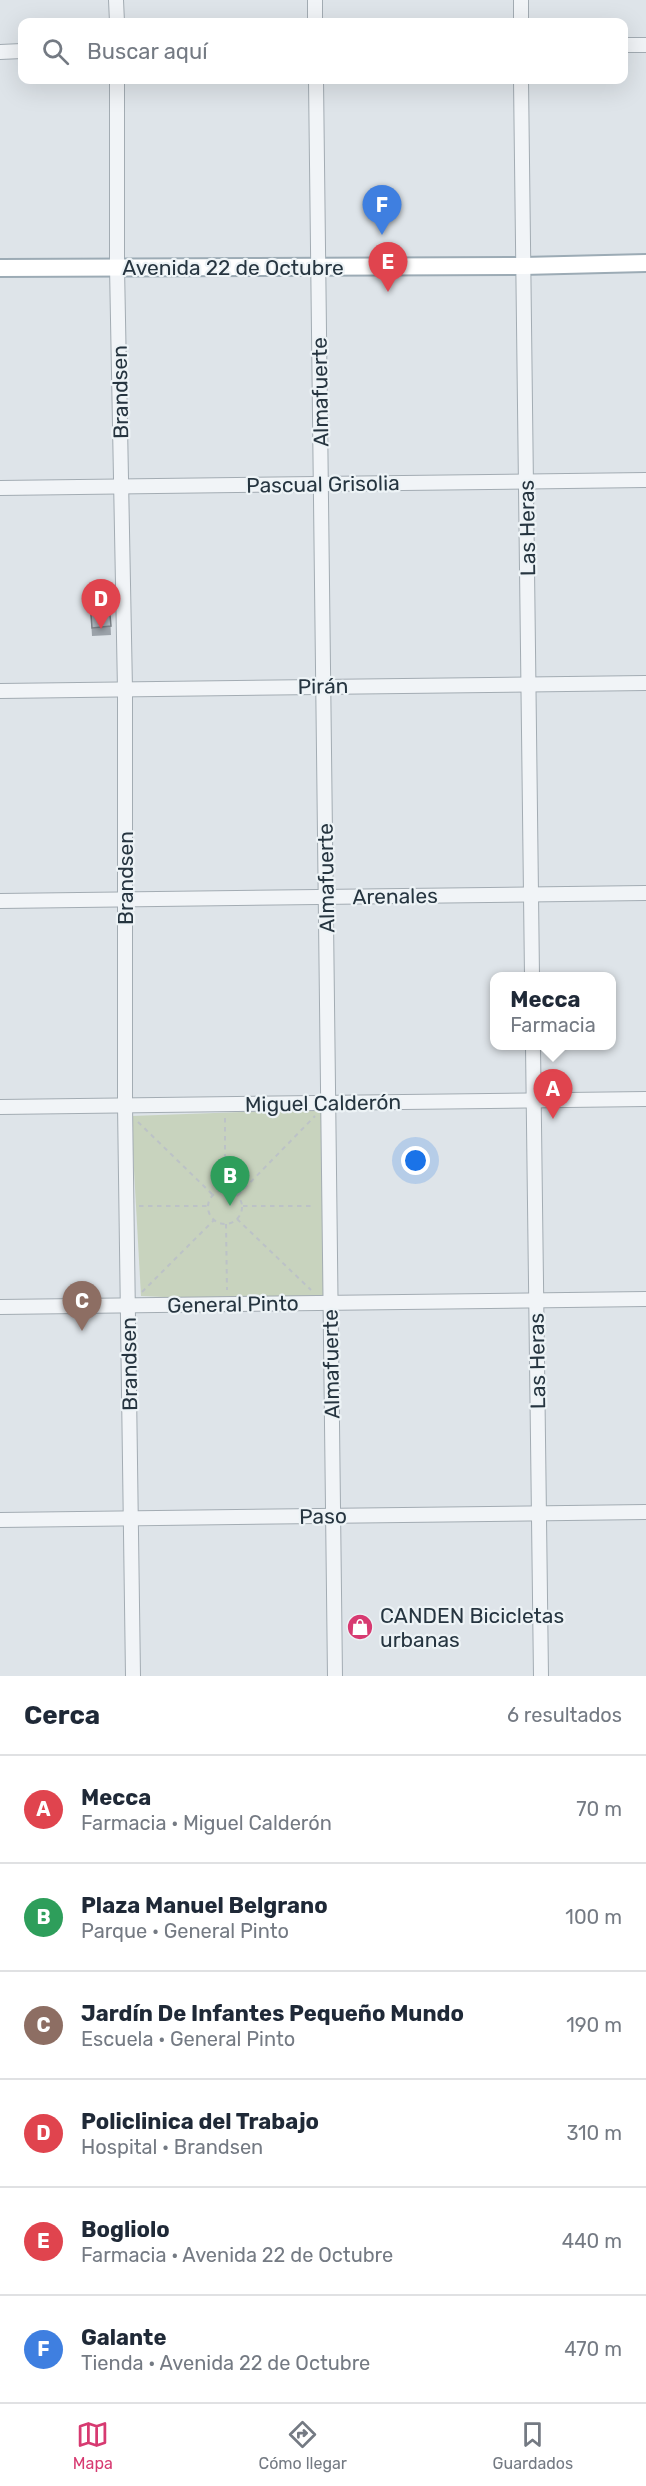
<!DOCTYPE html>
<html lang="es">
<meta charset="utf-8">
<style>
:root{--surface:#fff;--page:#f6f6f7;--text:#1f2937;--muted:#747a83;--line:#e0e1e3;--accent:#d73a71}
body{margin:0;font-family:Rubik,sans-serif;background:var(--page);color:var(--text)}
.you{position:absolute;left:416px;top:1161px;width:21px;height:21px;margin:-15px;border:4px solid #fff;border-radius:50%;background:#1a73e8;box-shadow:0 0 0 9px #1a73e833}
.badge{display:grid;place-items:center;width:39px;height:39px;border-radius:50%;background:var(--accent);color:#fff;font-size:20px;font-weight:700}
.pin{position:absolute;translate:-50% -50px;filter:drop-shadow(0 2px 3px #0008)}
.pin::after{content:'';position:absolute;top:32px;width:21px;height:18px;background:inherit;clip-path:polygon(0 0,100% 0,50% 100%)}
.popup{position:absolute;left:490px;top:972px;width:126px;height:78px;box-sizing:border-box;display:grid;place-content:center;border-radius:12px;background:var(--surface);filter:drop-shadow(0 2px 4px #0005);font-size:20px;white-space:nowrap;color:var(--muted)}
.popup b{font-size:22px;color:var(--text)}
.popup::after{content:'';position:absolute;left:50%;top:100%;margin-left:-12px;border:12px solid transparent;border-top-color:var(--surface)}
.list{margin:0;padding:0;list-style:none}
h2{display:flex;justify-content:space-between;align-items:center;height:78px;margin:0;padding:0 24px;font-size:26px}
h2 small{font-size:20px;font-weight:400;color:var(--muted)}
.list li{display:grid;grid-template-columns:39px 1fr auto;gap:18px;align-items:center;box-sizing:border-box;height:108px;padding:0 24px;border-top:2px solid var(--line)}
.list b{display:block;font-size:22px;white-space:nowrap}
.list p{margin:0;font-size:20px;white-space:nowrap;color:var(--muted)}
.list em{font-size:20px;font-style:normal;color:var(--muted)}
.icon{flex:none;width:33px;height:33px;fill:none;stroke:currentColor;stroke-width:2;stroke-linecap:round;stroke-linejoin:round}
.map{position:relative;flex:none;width:646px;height:1676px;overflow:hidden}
.search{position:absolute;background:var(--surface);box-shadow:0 6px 24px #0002;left:18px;right:18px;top:18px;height:66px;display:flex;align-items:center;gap:15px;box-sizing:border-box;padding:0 21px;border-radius:12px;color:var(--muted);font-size:22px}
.sheet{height:726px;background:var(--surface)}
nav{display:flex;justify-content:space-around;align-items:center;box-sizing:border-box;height:84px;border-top:2px solid var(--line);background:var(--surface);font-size:16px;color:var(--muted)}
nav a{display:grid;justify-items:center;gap:3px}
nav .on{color:var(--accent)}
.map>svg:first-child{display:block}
.green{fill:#c8d3be}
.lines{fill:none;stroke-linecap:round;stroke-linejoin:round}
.minor-casing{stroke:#a3acb3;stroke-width:16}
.major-casing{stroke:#9cabb5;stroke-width:20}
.path{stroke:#bcc2c7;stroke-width:2;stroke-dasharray:4.5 4.5;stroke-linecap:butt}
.minor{stroke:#f1f4f7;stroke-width:14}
.major{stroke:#fff;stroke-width:16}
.wall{fill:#9ca3aa}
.building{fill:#b5bec6;stroke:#7f858b;stroke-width:1.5}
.labels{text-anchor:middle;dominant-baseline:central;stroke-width:4.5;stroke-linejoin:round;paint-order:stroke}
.street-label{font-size:21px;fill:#263540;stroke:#edf3f6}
.poi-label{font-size:21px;fill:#263540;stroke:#edf3f6;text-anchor:start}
</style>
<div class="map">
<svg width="646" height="1676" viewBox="0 0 646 1676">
<rect width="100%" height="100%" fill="#dee4e9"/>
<path class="green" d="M 322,1109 L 326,1304 L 141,1296 L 131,1116 Z"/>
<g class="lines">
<g class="minor-casing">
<g id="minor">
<path d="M 116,0 L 117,22"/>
<path d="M 315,0 L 315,22"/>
<path d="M 521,22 L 521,0"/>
<path d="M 624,45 L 646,45"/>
<path d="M 0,52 L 22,51"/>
<path d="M 117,80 L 117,267 L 125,690 L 125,1105 L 133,1676"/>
<path d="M 316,80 L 335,1676"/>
<path d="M 521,80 L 532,976"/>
<path d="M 0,488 L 646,480"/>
<path d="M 0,691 L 646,683"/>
<path d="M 0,901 L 646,893"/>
<path d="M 533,1046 L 541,1676"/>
<path d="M 0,1107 L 646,1099"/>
<path d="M 0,1307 L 646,1299"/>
<path d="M 0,1520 L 646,1512"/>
</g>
</g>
<g class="major-casing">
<path id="major" d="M 0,268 L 523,266 L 646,263"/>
</g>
<g class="path">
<path d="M 225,1118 L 225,1190"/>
<path d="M 138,1122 L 213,1195"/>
<circle cx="225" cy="1207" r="17"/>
<path d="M 238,1195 L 315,1116"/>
<path d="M 139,1206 L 208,1206"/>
<path d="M 243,1206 L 315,1206"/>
<path d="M 237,1219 L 311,1290"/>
<path d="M 226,1224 L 227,1290"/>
<path d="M 142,1292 L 214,1220"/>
</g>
<use href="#minor" class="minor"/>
<use href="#major" class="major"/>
</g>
<path class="wall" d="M 90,602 L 110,615 L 111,635 L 92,636 Z"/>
<path class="building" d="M 90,602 L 104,603 L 103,608 L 110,615 L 111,626 L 92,628 Z"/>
<defs>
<g id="shop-disc" transform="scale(1.35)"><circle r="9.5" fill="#d73a71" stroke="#edf3f6"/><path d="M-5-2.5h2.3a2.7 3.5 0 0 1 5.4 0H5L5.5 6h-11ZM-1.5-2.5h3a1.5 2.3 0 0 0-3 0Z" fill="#fff"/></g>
</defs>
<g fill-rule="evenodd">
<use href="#shop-disc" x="360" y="1627"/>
</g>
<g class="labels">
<g class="street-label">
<text x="233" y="267">Avenida 22 de Octubre</text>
<text transform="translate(120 392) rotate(-91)">Brandsen</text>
<text transform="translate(320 392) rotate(-91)">Almafuerte</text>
<text transform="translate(323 484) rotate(-1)">Pascual Grisolia</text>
<text transform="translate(527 528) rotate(-91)">Las Heras</text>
<text transform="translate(323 686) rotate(-1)">Pirán</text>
<text transform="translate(125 878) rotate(-90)">Brandsen</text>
<text transform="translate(326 878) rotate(-91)">Almafuerte</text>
<text transform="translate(395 896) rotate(-1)">Arenales</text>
<text transform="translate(323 1103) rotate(-1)">Miguel Calderón</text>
<text transform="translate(233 1304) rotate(-1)">General Pinto</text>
<text transform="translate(537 1361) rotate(-91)">Las Heras</text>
<text transform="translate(129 1364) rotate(-91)">Brandsen</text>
<text transform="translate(331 1364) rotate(-91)">Almafuerte</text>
<text transform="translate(323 1516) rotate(-1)">Paso</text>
</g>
<g class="poi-label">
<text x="380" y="1615">CANDEN Bicicletas<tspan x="380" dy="24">urbanas</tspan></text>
</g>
</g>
</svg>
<div class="you"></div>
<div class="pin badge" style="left:553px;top:1119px;background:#e0444e">A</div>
<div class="popup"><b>Mecca</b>Farmacia</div>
<div class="pin badge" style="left:230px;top:1206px;background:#2e9e5b">B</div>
<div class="pin badge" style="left:82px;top:1331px;background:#8d6e63">C</div>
<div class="pin badge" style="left:101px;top:629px;background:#e0444e">D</div>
<div class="pin badge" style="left:388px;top:292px;background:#e0444e">E</div>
<div class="pin badge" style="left:382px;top:235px;background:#3f7fe0">F</div>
<div class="search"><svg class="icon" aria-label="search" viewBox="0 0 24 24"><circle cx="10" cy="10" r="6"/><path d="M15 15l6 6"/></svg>Buscar aquí</div>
</div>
<section class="sheet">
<h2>Cerca<small>6 resultados</small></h2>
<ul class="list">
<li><span class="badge" style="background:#e0444e">A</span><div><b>Mecca</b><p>Farmacia · Miguel Calderón</p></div><em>70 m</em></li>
<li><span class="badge" style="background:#2e9e5b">B</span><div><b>Plaza Manuel Belgrano</b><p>Parque · General Pinto</p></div><em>100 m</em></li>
<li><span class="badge" style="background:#8d6e63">C</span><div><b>Jardín De Infantes Pequeño Mundo</b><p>Escuela · General Pinto</p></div><em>190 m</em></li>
<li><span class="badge" style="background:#e0444e">D</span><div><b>Policlinica del Trabajo</b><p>Hospital · Brandsen</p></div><em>310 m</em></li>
<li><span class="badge" style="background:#e0444e">E</span><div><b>Bogliolo</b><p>Farmacia · Avenida 22 de Octubre</p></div><em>440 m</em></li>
<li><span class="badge" style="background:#3f7fe0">F</span><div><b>Galante</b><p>Tienda · Avenida 22 de Octubre</p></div><em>470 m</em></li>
</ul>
</section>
<nav>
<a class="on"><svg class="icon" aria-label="map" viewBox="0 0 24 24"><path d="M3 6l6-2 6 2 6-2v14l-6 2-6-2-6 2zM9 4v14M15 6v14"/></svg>Mapa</a>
<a><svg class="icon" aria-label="directions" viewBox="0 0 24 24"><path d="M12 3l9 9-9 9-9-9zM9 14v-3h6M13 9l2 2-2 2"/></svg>Cómo llegar</a>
<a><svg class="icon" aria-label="saved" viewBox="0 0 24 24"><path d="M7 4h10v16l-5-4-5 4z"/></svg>Guardados</a>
</nav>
